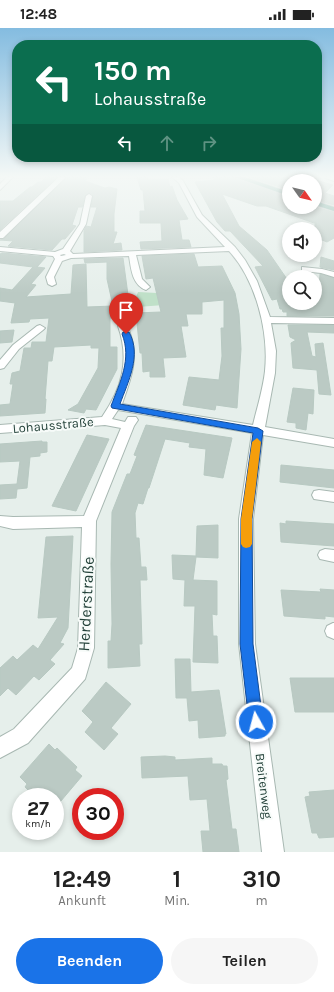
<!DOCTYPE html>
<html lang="de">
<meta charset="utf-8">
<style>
body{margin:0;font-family:Karla,sans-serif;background:#f6f6f6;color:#222;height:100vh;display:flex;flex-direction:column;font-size:15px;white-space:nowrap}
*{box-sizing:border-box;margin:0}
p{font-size:13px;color:#767676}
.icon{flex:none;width:22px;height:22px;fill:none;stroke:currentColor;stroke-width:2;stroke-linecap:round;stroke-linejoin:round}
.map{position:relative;height:824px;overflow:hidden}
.panel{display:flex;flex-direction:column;background:#fff;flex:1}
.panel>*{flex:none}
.guide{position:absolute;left:12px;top:12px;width:310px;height:122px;border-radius:16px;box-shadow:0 2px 6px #0003;background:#0b6e4f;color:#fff;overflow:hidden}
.needle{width:26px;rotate:124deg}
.buttons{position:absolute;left:282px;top:146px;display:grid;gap:8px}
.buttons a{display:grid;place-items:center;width:40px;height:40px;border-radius:50%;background:#fff;box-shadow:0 2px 6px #0003;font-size:20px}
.speed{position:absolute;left:12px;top:760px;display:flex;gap:8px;font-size:20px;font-weight:700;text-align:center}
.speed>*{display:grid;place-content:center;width:52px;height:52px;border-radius:50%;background:#fff;box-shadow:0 2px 6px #0003;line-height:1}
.speed small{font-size:10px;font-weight:400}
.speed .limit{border:6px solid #d22;background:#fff;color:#111}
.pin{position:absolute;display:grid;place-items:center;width:34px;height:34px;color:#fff;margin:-41px -17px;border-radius:50% 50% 50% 0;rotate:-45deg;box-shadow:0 0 4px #0007}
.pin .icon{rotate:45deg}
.me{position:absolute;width:44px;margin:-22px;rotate:353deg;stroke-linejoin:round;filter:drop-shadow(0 0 3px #0008)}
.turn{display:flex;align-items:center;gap:14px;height:84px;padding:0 16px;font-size:18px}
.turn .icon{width:52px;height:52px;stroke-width:2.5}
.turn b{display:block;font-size:28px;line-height:34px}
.lanes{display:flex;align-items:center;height:38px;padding:0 16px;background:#0003;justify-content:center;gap:20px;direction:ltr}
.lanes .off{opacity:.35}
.eta{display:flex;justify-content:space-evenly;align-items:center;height:68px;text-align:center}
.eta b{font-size:24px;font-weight:700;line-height:28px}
.primary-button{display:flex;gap:8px;margin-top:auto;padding:8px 16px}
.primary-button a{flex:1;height:46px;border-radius:24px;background:#1a73e8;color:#fff;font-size:16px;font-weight:700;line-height:46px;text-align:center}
.primary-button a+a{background:#f6f6f6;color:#222}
.status{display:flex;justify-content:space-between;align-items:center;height:28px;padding:0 20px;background:#fff;direction:ltr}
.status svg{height:11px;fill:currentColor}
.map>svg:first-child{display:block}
</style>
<div class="status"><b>12:48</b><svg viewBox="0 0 49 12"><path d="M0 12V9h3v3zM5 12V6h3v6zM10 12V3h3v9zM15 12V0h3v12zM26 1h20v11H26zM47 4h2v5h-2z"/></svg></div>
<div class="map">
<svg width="334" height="824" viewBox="0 0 334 824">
<rect width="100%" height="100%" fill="#e6efeb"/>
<path fill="#bfe0c8" d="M138 264 157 265 158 270 164 277 124 280 123 270 136 269Z"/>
<g fill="#bbcac4" stroke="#b8c9c2">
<path d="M46 149H57L0 202V173H13L30 159H32L38 154H41Z"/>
<path d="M67 149H88L85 153 105 160 109 159 117 161 114 186V204H117L113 216 121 215 122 222 84 224V203L86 198 91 199 97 179H91L93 167 90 165 85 168 82 179H78L72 197 76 198 65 211H62L52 222 8 218 13 213 0 212 4 211Z"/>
<path d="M137 149H147L148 152 168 151 170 159 172 158 177 172 188 191 179 192 182 212H189L191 219 141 221 140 214 162 213 161 195H140V183H145L143 162H141Z"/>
<path d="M212 149H234L289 169V179H315L334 184V210L327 214 315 209V196H317L266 178H257L222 166 239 198 267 222 289 254V275H293L295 277H313V275H318L320 246 334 250V288H287V284H283L282 281H280L277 271 272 272 255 239 263 238 230 203H225L217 194 195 154 216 152Z"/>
<path d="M249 149H289V162Z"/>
<path d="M315 152 333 157 325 165 334 168V177L315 172Z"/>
<path d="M2 225 46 229 37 239 45 240 31 256 36 257 26 269 71 266 73 237 86 236 87 279 113 278 107 251V234L85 235 84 231 123 230 131 289 110 290V319H117V341L96 382 86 381 84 385 68 382 78 376 98 340 99 320H91V317L54 319 52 333H48L45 371H46L45 385 0 388V377L10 376 13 356H10L12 345 20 343 24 320H31L32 314H46L49 290 30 291 29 294 11 295 15 275 0 273V260L12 262 33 239 0 235V226Z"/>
<path d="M194 226 198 239 222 238 235 265 239 286 241 321 237 380 216 377 215 382 183 377 189 349 219 352 222 328 221 300H224V272L202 274V286H186L188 298H181L186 329 163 330 165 349H150V343L143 344 142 325H140L136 285 161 284 153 250 146 251 142 228Z"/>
<path d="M321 229 334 233V242L320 239Z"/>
<path d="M288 297H334V305L307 304 312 328 316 329 315 316 323 315 331 367 319 366 317 342 293 340 291 315 296 312 290 309Z"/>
<path d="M14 302 12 314 0 315V303Z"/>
<path d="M293 360 314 362 313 386 308 385 306 402 296 400V395L287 394Z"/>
<path d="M146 397 232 410 223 450 204 447 206 421 189 419 190 415 165 411 149 460H148L143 476 138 475 135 485 136 510H139L141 539H146L147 552H140L142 616H139L140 638 108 640V613H111L112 596 111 536 112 484 127 446H130L137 428 134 427Z"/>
<path d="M87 407 109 411 76 483 52 478Z"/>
<path d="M42 413V414H47V424L40 425V428L30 429 27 460 17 461 16 470 0 471V457L17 456 20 433 0 434V416Z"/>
<path d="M281 437 334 442V460L280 454Z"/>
<path d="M286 493 334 496V518L281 514 280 495 286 496Z"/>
<path d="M218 497V530L196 529 193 552 217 553V587L212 586 213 608H217L218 635 193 634 195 578H184L185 552 173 551 172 527 196 528 197 498Z"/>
<path d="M73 508 68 600 60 615 64 616 50 632 55 636 39 652 34 648 16 667 8 660 0 668V640L13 628 17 632 33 617 38 621 58 589 38 590 46 509Z"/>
<path d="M320 561 334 562V589L325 588V591L284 588 281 562 321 564Z"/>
<path d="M175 631H190L191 664 219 662 226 706H225V708L199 710 198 692 189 693 187 670H176Z"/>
<path d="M290 650H334V684H295Z"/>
<path d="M106 654 131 676 111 700 118 706 104 722 85 704 93 694 82 683Z"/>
<path d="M49 716 55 722 57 720 77 739 75 742 82 748 55 780V769H35L25 759 27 756 20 749Z"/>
<path d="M165 728 175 729V732L212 730V736H222L223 738H227L228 751 226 752 232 801H236L239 824H203L201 803H210L207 771 190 772 188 748 142 750 141 729Z"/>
<path d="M334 762V809L319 810 317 805H312L305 769 310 768 309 764Z"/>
</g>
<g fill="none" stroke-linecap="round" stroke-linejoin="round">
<defs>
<g id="minor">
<path d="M7 149H13L0 162V156Z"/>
<path d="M59 149H66L3 210H0V204Z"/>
<path d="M172 149H179L183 153 202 187 235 219 245 232 257 253 270 289 334 290V296L271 295 276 323 275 345 265 399 334 411V419L263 407 253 491 255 616 284 824H262L239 616V491L252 405 118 382 112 391 125 394 128 389H136L138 392 134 398 96 493 94 620 85 651 28 715 0 730V709L14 701 72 640 78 620 82 499 13 501 0 498V488L13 489 84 488 121 400 105 397 0 405V397L102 389C122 360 130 332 118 298L123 295C128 296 128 300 130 305 139 330 131 351 122 376L253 397C257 380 263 361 265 343 269 304 256 252 229 223L136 227 142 251 150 259 146 262C132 257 131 240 129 228L71 230 62 233 54 249 56 256 52 258 48 256 46 249 55 231 53 228 0 223V219L55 224 63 221 80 196 86 168 89 166 92 168 86 196 70 223 73 226 225 219 197 189 179 155ZM64 226 66 227 61 228 60 227Z"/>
<path d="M325 149H334V153L326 150Z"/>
<path d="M302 239 322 241 334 244V249L321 245 302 243Z"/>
<path d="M40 297 45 300 43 302 19 321 4 340 0 341V332L13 317 37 298Z"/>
<path d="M319 462 334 464V474L314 471 312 467 314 463Z"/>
<path d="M325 521 334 522V534L320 531 318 527 320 523Z"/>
<path d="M333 595H334V611L327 608 325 603 327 598Z"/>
</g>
<g id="major">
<path d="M235 149H244L289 164V168Z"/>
<path d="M315 173 334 179V183L315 177Z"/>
</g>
</defs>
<use href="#minor" stroke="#a8b8b2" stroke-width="2"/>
<use href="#major" stroke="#c2cac8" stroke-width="2"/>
<use href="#minor" fill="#fff" fill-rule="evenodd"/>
<use href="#major" fill="#6aa596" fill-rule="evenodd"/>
</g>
<linearGradient id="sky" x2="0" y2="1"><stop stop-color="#84bce0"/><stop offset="0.56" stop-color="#f4f8f6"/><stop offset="1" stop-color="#f4f8f6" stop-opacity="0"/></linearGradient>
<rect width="334" height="265" fill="url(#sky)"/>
<path fill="#1a73e8" stroke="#114b97" d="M123 304H129C142 327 128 354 120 376L258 400 263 403 252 491 253 616 263 694 261 699 256 701 251 699 249 694 240 616 241 491 253 405 112 380 111 378C120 354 132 331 122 306Z"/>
<path fill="#f59e0b" d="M257 410 261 414 252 491V516L250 519 246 520 243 519 241 516V491L252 414Z"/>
<g text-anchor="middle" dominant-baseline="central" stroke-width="4" stroke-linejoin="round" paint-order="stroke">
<g font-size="13" fill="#24423a" stroke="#f7fbf9">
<text transform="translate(53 397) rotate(-5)">Lohausstraße</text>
<text transform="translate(264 758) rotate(83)">Breitenweg</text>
</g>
<g font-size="16" fill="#24423a" stroke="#f7fbf9">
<text transform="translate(86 576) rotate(-87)">Herderstraße</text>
</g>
</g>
</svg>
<div class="buttons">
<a><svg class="needle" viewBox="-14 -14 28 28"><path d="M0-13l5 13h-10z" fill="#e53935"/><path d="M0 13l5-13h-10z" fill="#767676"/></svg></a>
<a><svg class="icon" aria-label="sound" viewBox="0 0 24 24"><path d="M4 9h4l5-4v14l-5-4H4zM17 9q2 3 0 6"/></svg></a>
<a><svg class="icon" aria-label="search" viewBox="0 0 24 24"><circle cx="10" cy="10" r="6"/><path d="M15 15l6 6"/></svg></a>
</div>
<div class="speed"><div>27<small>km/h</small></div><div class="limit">30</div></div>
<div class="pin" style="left:126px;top:306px;background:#d93025"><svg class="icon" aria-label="arrive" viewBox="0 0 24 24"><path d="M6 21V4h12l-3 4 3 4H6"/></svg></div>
<svg class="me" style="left:256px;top:694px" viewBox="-20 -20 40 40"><circle r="17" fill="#1a73e8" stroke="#fff" stroke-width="3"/><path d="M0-11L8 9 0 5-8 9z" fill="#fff"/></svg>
<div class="guide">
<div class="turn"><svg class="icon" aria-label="left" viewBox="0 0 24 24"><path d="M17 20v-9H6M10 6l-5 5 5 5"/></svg><div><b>150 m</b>Lohausstraße</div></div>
<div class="lanes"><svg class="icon" aria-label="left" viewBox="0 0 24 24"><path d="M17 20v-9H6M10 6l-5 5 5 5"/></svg><svg class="icon off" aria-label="ahead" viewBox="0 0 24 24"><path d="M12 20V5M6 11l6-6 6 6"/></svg><svg class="icon off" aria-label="right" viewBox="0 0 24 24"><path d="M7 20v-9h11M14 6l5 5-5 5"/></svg></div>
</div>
</div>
<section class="panel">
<div class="eta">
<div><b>12:49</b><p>Ankunft</p></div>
<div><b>1</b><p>Min.</p></div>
<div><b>310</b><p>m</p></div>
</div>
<div class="primary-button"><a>Beenden</a><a>Teilen</a></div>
</section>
